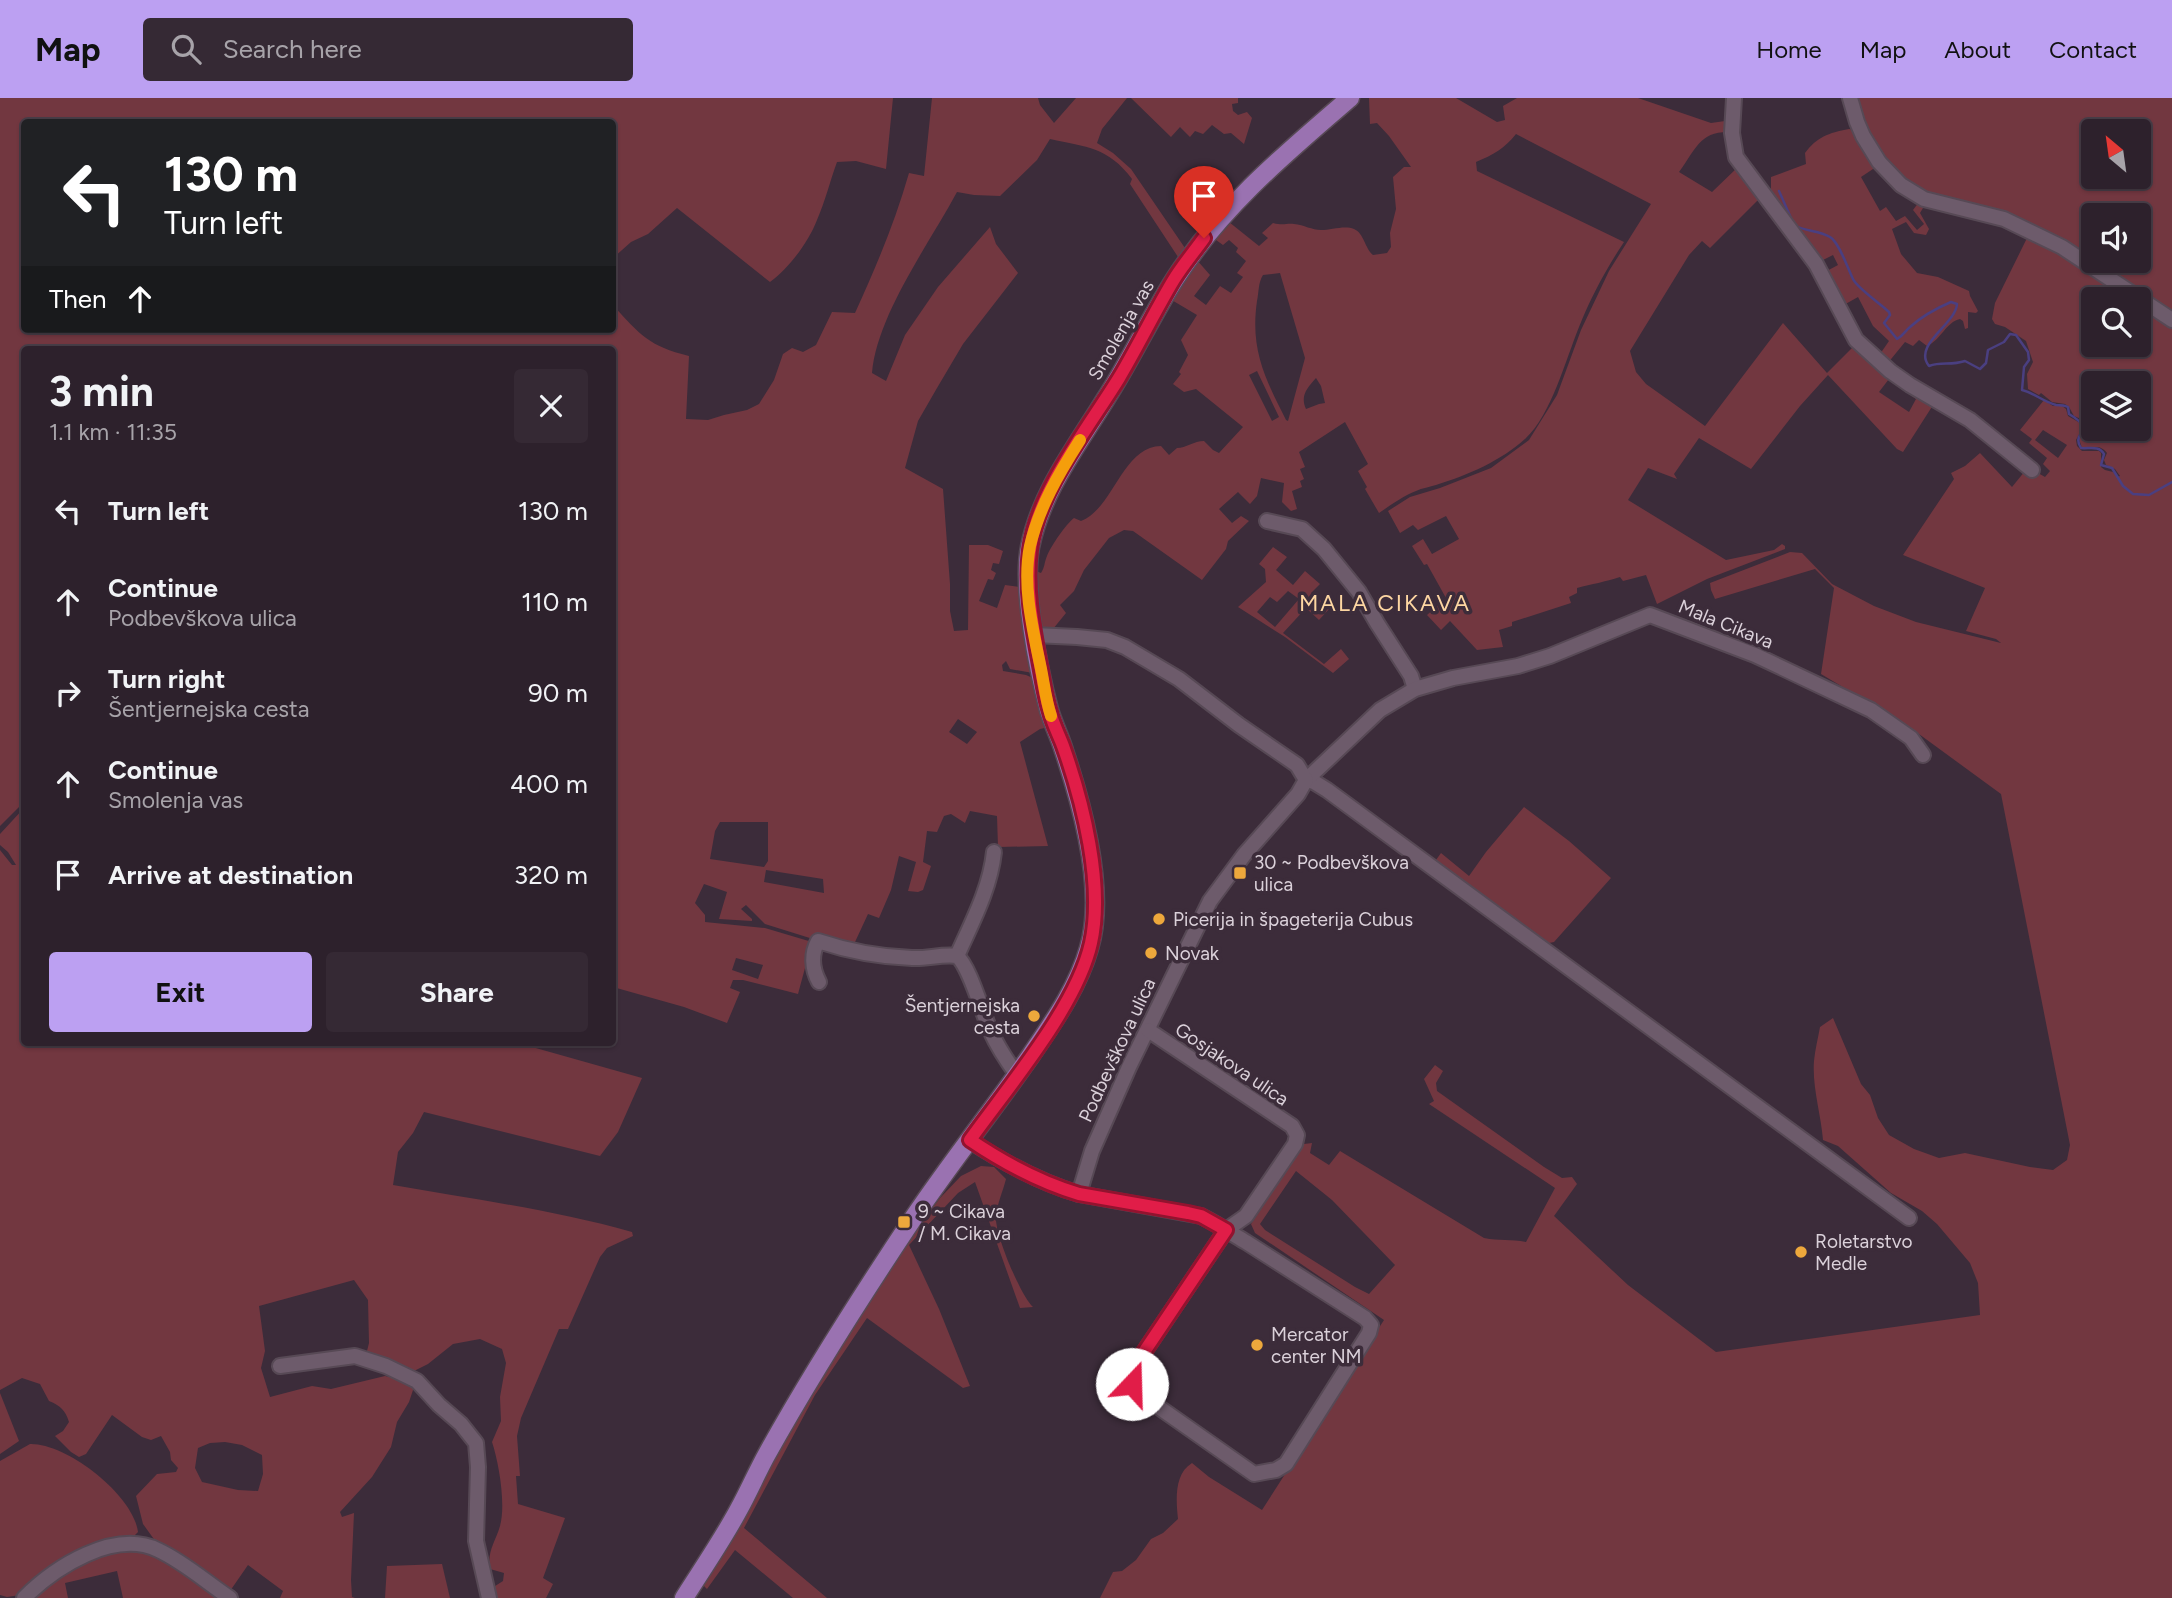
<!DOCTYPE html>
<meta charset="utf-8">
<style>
body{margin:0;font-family:Figtree,sans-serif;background:#352934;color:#f1f3f6;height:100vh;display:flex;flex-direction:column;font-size:26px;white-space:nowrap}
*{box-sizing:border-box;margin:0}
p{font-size:23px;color:#a7a3a9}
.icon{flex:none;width:38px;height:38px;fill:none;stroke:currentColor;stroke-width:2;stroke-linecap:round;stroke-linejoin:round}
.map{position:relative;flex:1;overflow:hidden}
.sheet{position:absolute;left:21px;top:248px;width:595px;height:700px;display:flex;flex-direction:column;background:#2d212c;border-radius:7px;box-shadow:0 2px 5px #0004,0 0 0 2px #483e48}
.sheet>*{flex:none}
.top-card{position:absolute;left:21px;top:21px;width:595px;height:214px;border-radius:7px;box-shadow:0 2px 5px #0004,0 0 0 2px #483e48;background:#202124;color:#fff;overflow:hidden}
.needle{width:46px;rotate:331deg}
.buttons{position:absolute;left:2081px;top:21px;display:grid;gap:14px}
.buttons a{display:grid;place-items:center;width:70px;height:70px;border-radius:7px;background:#2d212c;box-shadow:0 2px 5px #0004,0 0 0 2px #483e48;font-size:35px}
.pin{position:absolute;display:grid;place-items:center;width:60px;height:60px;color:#fff;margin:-72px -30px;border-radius:50% 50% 50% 0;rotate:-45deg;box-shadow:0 0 7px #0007}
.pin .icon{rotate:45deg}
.me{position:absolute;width:77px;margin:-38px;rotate:21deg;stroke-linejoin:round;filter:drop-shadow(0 0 5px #0008)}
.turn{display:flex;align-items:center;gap:24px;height:147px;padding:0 28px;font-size:32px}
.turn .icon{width:91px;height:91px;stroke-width:2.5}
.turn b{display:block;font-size:49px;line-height:60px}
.then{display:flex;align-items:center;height:66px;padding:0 28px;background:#0003;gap:14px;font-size:26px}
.round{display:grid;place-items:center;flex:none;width:74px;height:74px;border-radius:7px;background:#352934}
.head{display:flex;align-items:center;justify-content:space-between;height:119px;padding:0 28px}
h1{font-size:42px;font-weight:700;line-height:52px}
.primary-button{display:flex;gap:14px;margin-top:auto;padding:14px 28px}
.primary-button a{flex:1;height:80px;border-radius:7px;background:#bca0f2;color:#111;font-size:28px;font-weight:700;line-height:80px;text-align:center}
.primary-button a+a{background:#352934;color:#f1f3f6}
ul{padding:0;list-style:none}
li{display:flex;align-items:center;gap:21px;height:91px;padding:0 28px}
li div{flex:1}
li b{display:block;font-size:26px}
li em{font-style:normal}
header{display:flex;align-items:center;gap:42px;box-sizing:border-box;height:98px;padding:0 35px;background:#bca0f2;color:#111}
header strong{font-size:33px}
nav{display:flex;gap:38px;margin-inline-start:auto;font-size:24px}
.search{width:490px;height:63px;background:#352934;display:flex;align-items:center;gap:18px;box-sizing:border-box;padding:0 24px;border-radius:7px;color:#a7a3a9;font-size:26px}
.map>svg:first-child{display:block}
</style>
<header>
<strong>Map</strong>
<div class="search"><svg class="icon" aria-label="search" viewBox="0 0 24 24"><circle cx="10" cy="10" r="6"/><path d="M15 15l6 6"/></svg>Search here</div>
<nav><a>Home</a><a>Map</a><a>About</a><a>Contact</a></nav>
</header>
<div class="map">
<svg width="2172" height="1500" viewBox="0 0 2172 1500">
<rect width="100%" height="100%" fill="#3c2c3a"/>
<g fill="#723740" fill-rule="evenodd">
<path d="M0 0H893L886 71 856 63 837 64C830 83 825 104 817 122 808 145 789 170 770 184L677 110 648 136 631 144 613 160 612 24H24V231H612L613 207C640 237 649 248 689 258L686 321 708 322 724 317 747 312 759 306 774 282 783 256 792 250 803 254 816 247 832 214 855 215C876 169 895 124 909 75L924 78 932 0H1038L1040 7 1054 25 1076 0H1127L1102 31 1097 45 1113 55 1131 71 1187 153 1180 162 1130 86 1132 81C1108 49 1087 49 1050 41L1037 62 1000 98 974 97 957 94C929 146 877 217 872 275L886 283 905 237 938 189 990 129 996 146 1018 175 963 246 937 290 918 323 905 370 943 391 950 486V513L954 533 968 532 969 447H988L1003 453 999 466 993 465 991 472 996 475 993 482 988 481 979 503 997 510 1005 487 1019 489 1033 575 1010 571 1006 563 1002 567 1003 573 1026 577 1035 581 1049 629 1040 631 1020 644 1048 748 998 749 997 718 970 713 965 725 951 716 944 718 937 734 927 733 923 764 931 768 923 792 918 794 908 793 916 764 899 758 891 792 879 820 868 816 855 844 876 854 813 841 765 826 746 807 741 811 752 821V823L719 821 727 794 704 786 695 805 705 817V824L765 830 812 844 798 896 743 882H733L730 890 740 894 727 925 684 909 613 889 612 252H24V704L0 728ZM958 621 977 634 967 646 949 634ZM720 724H768V763L764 769 710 761 715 733ZM766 772 823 781 824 795 764 784ZM736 860 763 867 758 881 732 872Z"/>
<path d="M1131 0H1238V5L1232 6 1233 13 1238 17 1247 14 1252 20 1244 46 1231 35 1224 36 1212 27 1203 36 1195 33 1190 39 1180 29 1171 39Z"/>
<path d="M1369 0H1456L1497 24 1505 22 1503 8 1517 0H1638L1711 25 1725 23 1730 26V34C1700 33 1696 51 1679 74L1712 94 1738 69 1758 94V102L1710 150 1702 143 1689 157 1630 253 1636 274 1646 286 1705 328 1783 225 1827 275 1856 246 1935 304 1903 354 1897 351 1828 277 1800 308 1751 371 1699 340 1674 376 1677 381 1648 370 1628 402 1726 462 1774 452 1782 446 1785 448V451L1707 481 1657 506 1646 477 1623 483 1620 479C1605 484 1592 486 1577 490V495L1569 499 1571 505 1512 524V528L1499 532 1503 549 1477 552 1450 523 1441 532 1427 517 1446 500 1427 466 1424 467 1412 448 1423 441 1432 456 1459 441 1446 418 1418 432 1413 427 1400 435 1388 413 1410 399 1440 390 1491 370 1529 342 1557 297 1581 232 1609 173 1651 106 1516 36C1505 50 1493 57 1476 64L1477 73 1624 144C1606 171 1591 199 1579 229 1566 261 1551 317 1526 340 1501 363 1468 377 1436 387 1430 389 1422 390 1416 393 1403 398 1391 407 1379 415L1365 391 1367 389 1358 373 1368 366 1345 324 1299 354 1305 369 1300 371 1304 381 1300 383 1302 389 1292 393 1297 411 1291 413 1282 404 1284 385 1261 380 1257 398 1250 406 1238 394 1219 411 1232 425 1241 418 1249 423 1228 443 1226 451 1202 482 1133 433 1124 432 1109 440 1084 472 1074 493 1060 507 1066 515 1053 531 1046 532 1040 526 1033 472 1041 475C1045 469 1044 465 1047 458 1051 448 1066 426 1074 420L1081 423C1114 410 1122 349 1161 348L1169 357 1177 350C1186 350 1194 343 1204 343L1213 352 1219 355 1243 329 1196 291 1184 294 1173 286 1181 276 1179 274 1188 257 1181 242 1197 217 1170 201 1196 161 1210 177 1194 198 1206 207 1220 188 1231 195 1243 179 1237 175 1246 163 1236 154 1238 150 1229 142 1223 147 1216 142 1217 135 1229 124 1259 148 1268 140 1262 135 1273 125C1284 128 1286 125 1294 126 1304 127 1312 132 1321 132 1331 132 1345 127 1354 131 1364 135 1365 151 1373 157L1387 155 1391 149 1390 135 1396 111 1393 79 1404 69H1411L1389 38 1377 25 1370 26ZM1280 175 1305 260 1288 323 1286 322C1265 280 1250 252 1257 203 1259 194 1258 185 1263 177ZM1257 273 1279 319 1272 323 1249 277ZM1316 280 1321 288 1325 305 1319 306 1306 311C1300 298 1307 290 1316 280ZM1889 281 1916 301 1909 314 1879 294Z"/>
<path d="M1854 0H2172V216L2087 159 1927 96C1882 71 1872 47 1854 0ZM2093 33H2138V79H2093ZM2093 117H2138V163H2093Z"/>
<path d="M1849 31 1854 32 1876 69 1861 79 1880 113 1886 109 1896 123 1905 118 1917 132 1924 126 1913 112 1919 104 1926 105 1920 115 1929 131 1926 137 1914 135 1906 124 1892 131 1901 156 1917 175 1938 179 1969 193 1970 198 1978 213 1976 215 1968 214V230L1965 231 1963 223 1960 221C1946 224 1941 242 1927 248L1919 242 1913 248 1905 244 1887 266 1878 259 1889 243 1873 228 1858 199 1842 208 1825 174 1838 167 1833 157 1819 164 1771 100V79L1806 66 1805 55C1817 39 1828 35 1849 31Z"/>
<path d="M2028 138 2066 156 2130 201H2093V247H2138L2139 207 2172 227V1500H1100L1113 1474 1122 1473 1136 1462 1151 1441 1163 1435 1178 1421C1176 1402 1174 1376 1192 1365L1209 1379 1262 1412 1384 1222 1255 1135 1251 1126 1304 1046 1312 1045 1310 1055 1329 1067 1340 1053 1484 1140C1499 1143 1511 1141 1526 1144L1555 1090 1429 1006 1434 1003 1424 981 1435 967 1443 973 1436 985 1437 993 1544 1069 1562 1080 1572 1079 1577 1086 1554 1118 1628 1187 1716 1254 1980 1217 1978 1185 1970 1165 1937 1126 1922 1113 1891 1095 1838 1048 1823 1042C1821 1016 1812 989 1814 963 1815 952 1818 940 1820 929L1833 920 1861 986 1870 997 1878 1020 1889 1037 1914 1051 1939 1060 1965 1055 2030 1069 2053 1072 2067 1062 2070 1047 2001 696 1908 628 1821 576 1834 490 1815 471 1715 501 1711 492 1710 485 1790 454 1802 455 1832 486 1874 508 1916 524 2001 545 1996 541 1966 533 1985 490 1903 457 1954 381 1951 375 1965 368 1980 355 2012 389 2025 373 2035 379 2038 375 2045 379 2050 373 2043 366 2047 360 2029 345 2032 341 2020 332 2044 302 2053 308 2061 307 2066 311 2068 318 2080 325 2082 331 2076 342 2077 348 2082 353H2099L2101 355V369L2105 372 2113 374 2117 379 2120 378 2115 371 2106 367 2104 362 2107 355C2099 345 2092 351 2082 350L2079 341 2086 332 2081 321 2074 318 2069 309 2065 306 2052 304 2041 295 2039 297 2028 291 2027 276 2033 264 2026 243 2005 229 1995 226 1992 221 1995 205ZM2093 285H2138V331H2093ZM2043 332 2067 347 2058 360 2035 342ZM1296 1073 1332 1102 1395 1167 1369 1196 1355 1189 1265 1132 1260 1126Z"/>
<path d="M1273 449 1287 459 1276 472 1293 487 1305 473 1320 486 1311 495 1330 510 1319 522 1306 510 1283 535 1324 566 1341 551 1349 561 1333 575 1285 539 1238 509 1266 484 1265 471 1259 466ZM1288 493 1299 501 1275 529 1257 514 1270 499 1277 504Z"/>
<path d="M1524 709 1569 743 1611 780 1554 844 1549 845 1436 762 1441 755 1469 778 1486 754Z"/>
<path d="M24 710V945H518L642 980 618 1034 600 1058 424 1014 413 1035 398 1054 393 1087C473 1101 554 1112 632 1134L633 1138 607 1150 600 1159 568 1231H559L521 1320 517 1338 520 1378H516L518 1406 565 1420 543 1480 553 1486 546 1500H493L492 1490 503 1483 504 1475 490 1471C487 1453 495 1445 500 1428 506 1407 499 1365 492 1344L501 1323 500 1299 506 1265 502 1251 480 1241 453 1246 428 1266 412 1274 366 1257 369 1245 368 1202 354 1182 259 1208 265 1253 261 1270 270 1299 312 1288 331 1291 385 1278 406 1283 414 1289 409 1304 397 1324 391 1349 372 1379 340 1414 342 1419 354 1415 351 1482 352 1499 355 1500H280L283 1493 248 1467 230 1493 156 1444 143 1426 136 1398 157 1376 176 1374 178 1370 171 1362 170 1354 161 1338 151 1342 142 1339 112 1317 86 1356 79 1359 71 1354 55 1338 63 1333 69 1324C65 1312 61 1308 49 1303L40 1286 22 1280 0 1292V752L12 767H16L8 754 0 747V736ZM225 1344 242 1347 262 1357 263 1376 258 1393 238 1392 202 1384 195 1370 198 1350 210 1345Z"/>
<path d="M981 1068 994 1069 1006 1081C1003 1093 997 1106 996 1118 994 1134 1021 1199 1033 1209L1020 1210 975 1084 958 1095 909 1147 939 1211 970 1288 963 1290 867 1220 815 1297 744 1430 827 1500H793L735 1452 707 1491 701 1485 799 1310 910 1140 940 1100 961 1078Z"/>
<path d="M0 1295 19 1343 0 1356Z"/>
<path d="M30 1346C67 1345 133 1397 138 1434L132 1440 20 1497 7 1499 0 1497V1363Z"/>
<path d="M119 1452 153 1455 223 1500H123L117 1473 65 1485 68 1500H31L77 1465Z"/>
<path d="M442 1466 450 1500H385L387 1468Z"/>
</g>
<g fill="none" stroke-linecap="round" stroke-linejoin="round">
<path stroke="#4a3f81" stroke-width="2.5" d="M1779 93 1794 127C1806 134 1818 132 1830 139 1839 144 1848 171 1853 181 1857 190 1881 206 1889 214L1890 217 1884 225 1897 241C1903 238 1905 233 1910 229 1921 219 1937 210 1951 204L1957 206C1956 226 1912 247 1929 268 1942 263 1950 268 1965 263L1980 271 1986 265 1988 252 2004 244 2010 236 2016 237 2028 254 2029 262 2024 269 2022 292C2034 295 2044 304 2056 307 2060 307 2064 307 2068 309L2069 316C2098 333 2070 334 2081 350 2089 351 2099 347 2104 356L2101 367 2112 370 2123 388 2133 396 2149 397 2172 384"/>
<defs>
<g id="minor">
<path d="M1734 0 1732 35 1736 59 1816 166 1856 242 1890 273 1910 287 1970 322 2032 372"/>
<path d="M1850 0 1857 24 1863 38 1879 64 1901 87 1924 101 2004 121 2062 149 2172 222"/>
<path d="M1267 423 1302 431 1324 451 1359 494 1377 525 1411 578 1415 591"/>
<path d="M1306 682 1314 684 1327 692 1909 1120"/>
<path d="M1306 682 1380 612 1415 591 1453 580 1518 568 1550 558 1650 517 1755 557 1871 612 1911 640 1923 657"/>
<path d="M957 858C972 824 990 791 994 754"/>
<path d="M819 884C812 871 811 856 818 843 848 853 880 859 912 860 927 861 941 856 957 858 970 869 982 915 991 934 998 950 1007 963 1017 977"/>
<path d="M969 1042C1004 1065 1039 1084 1079 1096L1092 1053 1129 969 1210 803 1244 757 1298 696 1306 682 1297 667 1239 627 1179 581 1125 549 1107 542 1077 539 1034 537"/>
<path d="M1079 1096 1201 1118C1217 1126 1231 1135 1246 1144L1365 1220 1371 1227 1369 1235 1286 1366 1276 1372 1254 1376 1140 1296C1130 1285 1130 1280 1136 1266L1226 1132 1246 1118 1295 1046 1297 1037 1292 1028 1148 932"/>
<path d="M280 1268 355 1258 386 1268 417 1283 439 1307 461 1326 476 1345 478 1369 476 1443 489 1500"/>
<path d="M24 1500C55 1469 114 1431 158 1452 184 1464 206 1484 230 1500"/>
</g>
<path id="major" d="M684 1500C703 1470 723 1441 739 1411 749 1393 757 1374 767 1356 812 1275 862 1197 914 1119 951 1064 993 1012 1031 957 1054 923 1078 889 1089 850 1106 794 1082 707 1064 653 1060 639 1053 626 1049 612 1038 570 1022 491 1030 449 1041 394 1077 348 1105 302 1130 263 1150 220 1175 181 1221 109 1286 55 1350 0"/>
</defs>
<use href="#minor" stroke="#574955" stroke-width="18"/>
<use href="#major" stroke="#574955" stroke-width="21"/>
<use href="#minor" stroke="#6d5b6b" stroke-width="14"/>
<use href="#major" stroke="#9a72b1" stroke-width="18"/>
</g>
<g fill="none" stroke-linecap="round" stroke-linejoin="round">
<defs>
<path id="route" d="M1132 1286 1131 1278 1136 1266 1226 1132 1201 1118 1188 1115 1079 1096C1039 1084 1004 1065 970 1042 1008 989 1077 908 1091 845 1104 787 1083 704 1063 648 1059 637 1053 626 1050 614 1045 599 1043 583 1040 567 1033 530 1025 491 1030 452 1037 394 1089 329 1119 280 1138 248 1154 215 1173 183 1182 168 1194 154 1204 140"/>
</defs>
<use href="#route" stroke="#92132f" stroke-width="18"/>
<use href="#route" stroke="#e11d48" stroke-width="12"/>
<path stroke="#f59e0b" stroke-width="12" d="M1051 618C1046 603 1044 586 1041 571 1033 532 1022 488 1030 448 1039 409 1059 375 1080 342"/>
</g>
<g fill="#eda83c" stroke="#3c2c3a" stroke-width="2.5">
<rect x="1233" y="768" width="14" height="14" rx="3.5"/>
<circle cx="1159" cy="821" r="7"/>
<circle cx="1151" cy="855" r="7"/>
<circle cx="1034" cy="918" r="7"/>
<rect x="897" y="1117" width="14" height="14" rx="3.5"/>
<circle cx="1801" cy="1154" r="7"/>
<circle cx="1257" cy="1247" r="7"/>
</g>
<g text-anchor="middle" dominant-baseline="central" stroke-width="7" stroke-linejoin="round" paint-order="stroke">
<g font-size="19" fill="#dbd1da" stroke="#3c2c3a">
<text transform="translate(1121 232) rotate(-60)">Smolenja vas</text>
<text transform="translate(1726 526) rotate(22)">Mala Cikava</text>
<text transform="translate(1117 952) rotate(-65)">Podbevškova ulica</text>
<text transform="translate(1232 966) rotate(34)">Gosjakova ulica</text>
</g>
<g font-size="19" fill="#dbd1da" stroke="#3c2c3a" text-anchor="start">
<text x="1254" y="764">30 ~ Podbevškova<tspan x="1254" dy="22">ulica</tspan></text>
<text x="1173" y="821">Picerija in špageterija Cubus</text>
<text x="1165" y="855">Novak</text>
<text x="1020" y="907" text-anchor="end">Šentjernejska<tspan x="1020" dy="22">cesta</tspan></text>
<text x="918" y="1113">9 ~ Cikava<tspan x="918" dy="22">/ M. Cikava</tspan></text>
<text x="1815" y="1143">Roletarstvo<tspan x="1815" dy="22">Medle</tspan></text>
<text x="1271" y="1236">Mercator<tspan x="1271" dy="22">center NM</tspan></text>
</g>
<g font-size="23" letter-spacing="2" fill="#fdd6a2" stroke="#3c2c3a">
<text x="1385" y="505">MALA CIKAVA</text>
</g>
</g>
</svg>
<div class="buttons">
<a><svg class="needle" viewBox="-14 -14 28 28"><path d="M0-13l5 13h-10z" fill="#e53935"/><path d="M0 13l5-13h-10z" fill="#a7a3a9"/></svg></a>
<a><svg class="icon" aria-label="sound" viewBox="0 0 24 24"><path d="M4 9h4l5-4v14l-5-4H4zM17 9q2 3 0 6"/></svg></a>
<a><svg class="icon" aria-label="search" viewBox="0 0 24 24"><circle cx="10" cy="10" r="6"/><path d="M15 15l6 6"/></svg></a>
<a><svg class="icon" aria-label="layers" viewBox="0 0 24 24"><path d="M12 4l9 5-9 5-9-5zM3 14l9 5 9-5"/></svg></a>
</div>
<div class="pin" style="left:1204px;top:140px;background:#d93025"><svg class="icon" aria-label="arrive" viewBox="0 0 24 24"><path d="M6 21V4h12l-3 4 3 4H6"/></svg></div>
<svg class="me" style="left:1132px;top:1286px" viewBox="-20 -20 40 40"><circle r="19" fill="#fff"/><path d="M0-13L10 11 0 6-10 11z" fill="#e11d48"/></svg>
<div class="top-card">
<div class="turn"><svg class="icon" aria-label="left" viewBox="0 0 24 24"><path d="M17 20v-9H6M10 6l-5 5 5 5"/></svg><div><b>130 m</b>Turn left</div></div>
<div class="then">Then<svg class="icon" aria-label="ahead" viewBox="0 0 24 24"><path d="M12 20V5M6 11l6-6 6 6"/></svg></div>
</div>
<section class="sheet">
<div class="head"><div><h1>3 min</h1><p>1.1 km · 11:35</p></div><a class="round"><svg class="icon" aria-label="close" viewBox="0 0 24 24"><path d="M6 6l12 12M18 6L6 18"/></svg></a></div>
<ul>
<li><svg class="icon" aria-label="left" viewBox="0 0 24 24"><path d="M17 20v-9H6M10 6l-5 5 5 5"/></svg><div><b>Turn left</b></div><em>130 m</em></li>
<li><svg class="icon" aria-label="ahead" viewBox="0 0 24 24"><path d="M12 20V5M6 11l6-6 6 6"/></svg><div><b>Continue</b><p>Podbevškova ulica</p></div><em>110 m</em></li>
<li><svg class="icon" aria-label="right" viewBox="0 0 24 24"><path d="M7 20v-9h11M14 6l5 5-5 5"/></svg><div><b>Turn right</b><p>Šentjernejska cesta</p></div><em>90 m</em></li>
<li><svg class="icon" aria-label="ahead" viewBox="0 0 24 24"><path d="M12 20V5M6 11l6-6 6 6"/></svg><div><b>Continue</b><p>Smolenja vas</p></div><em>400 m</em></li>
<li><svg class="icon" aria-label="arrive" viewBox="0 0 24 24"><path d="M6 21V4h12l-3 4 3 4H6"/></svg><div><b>Arrive at destination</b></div><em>320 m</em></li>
</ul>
<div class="primary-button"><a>Exit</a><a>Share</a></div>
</section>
</div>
